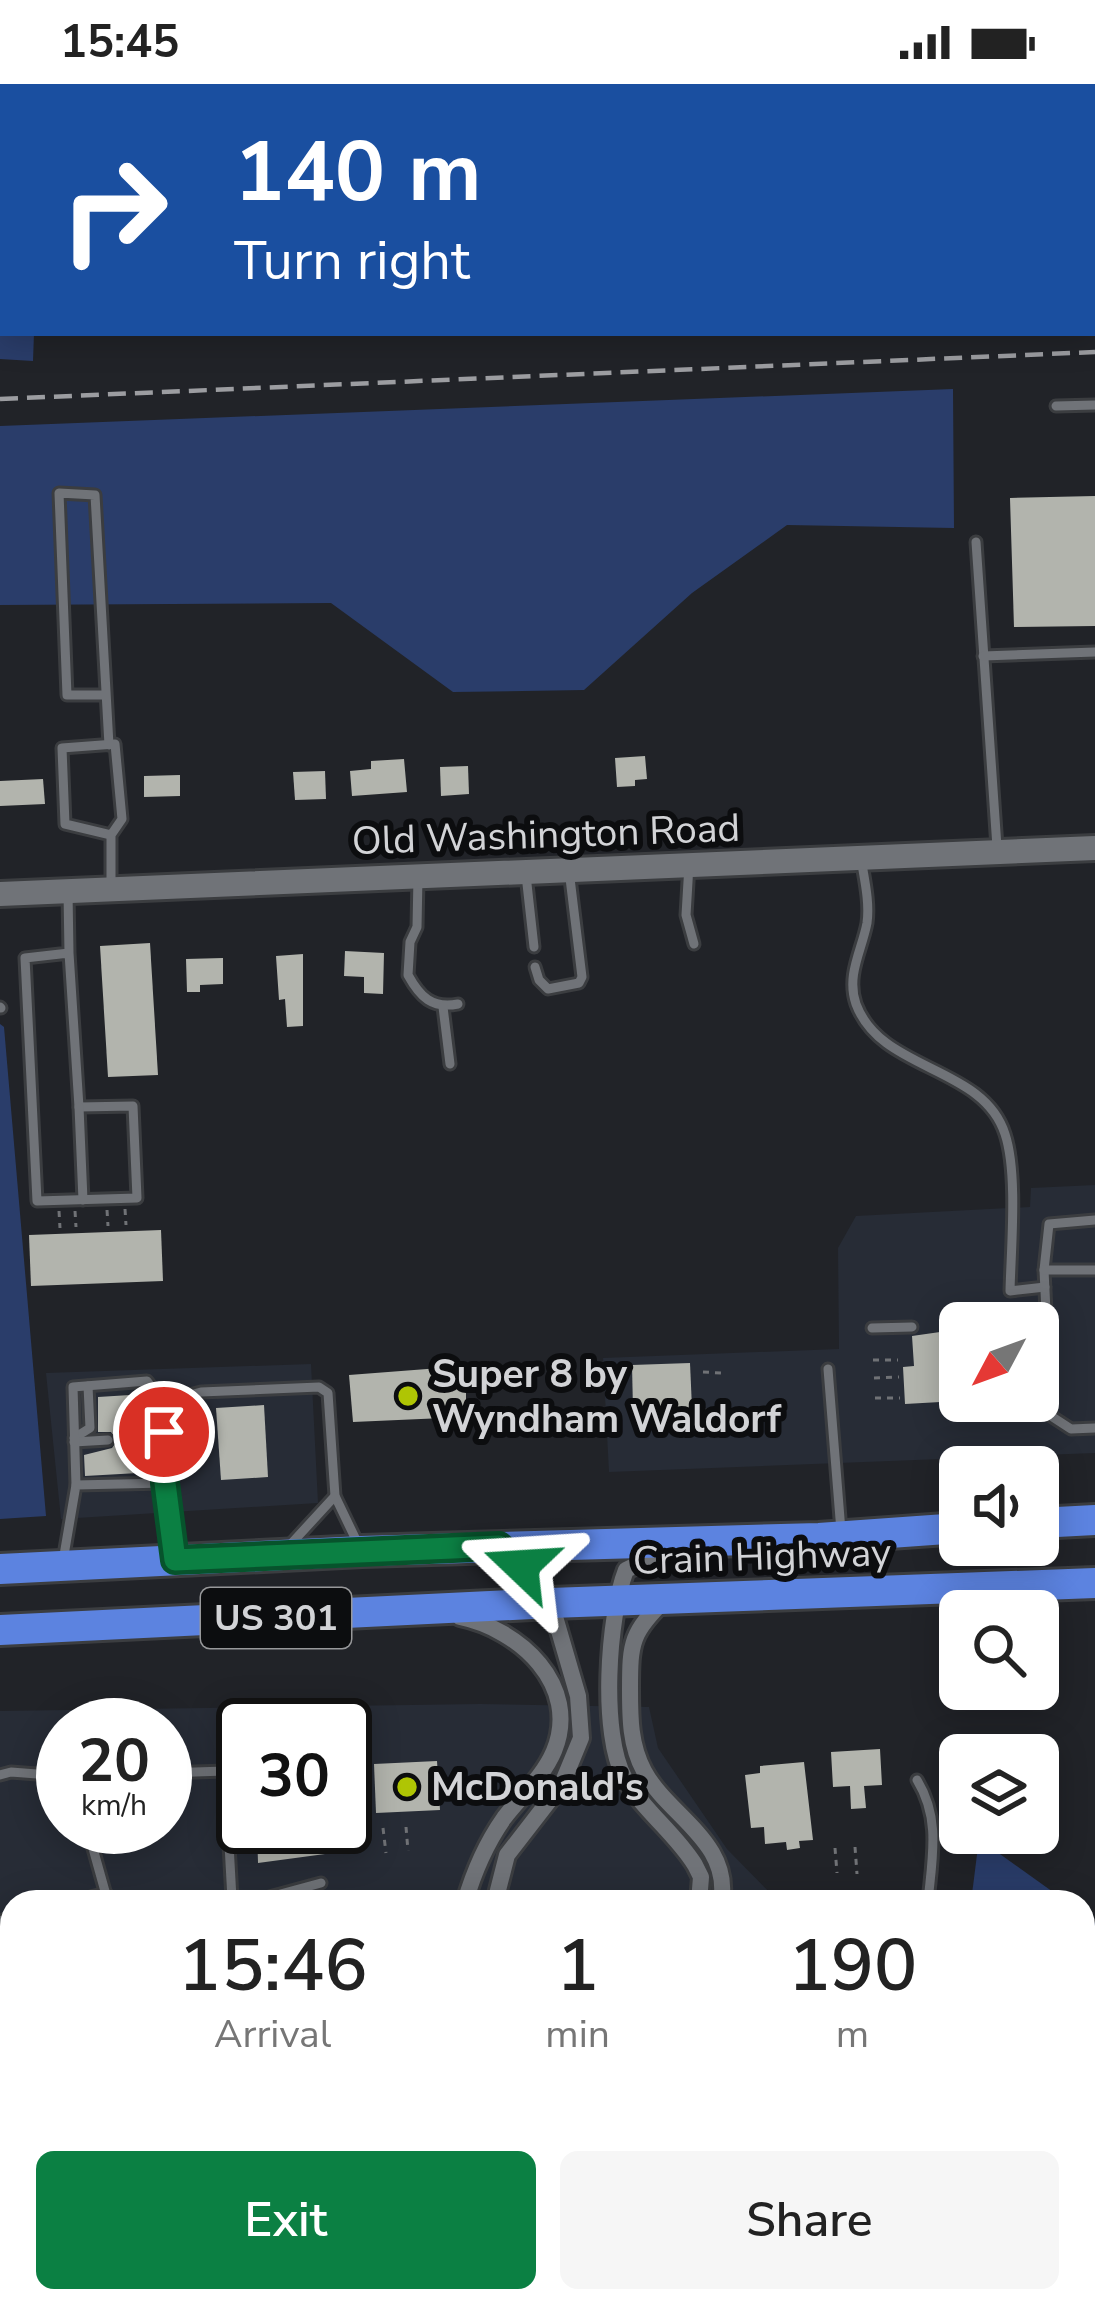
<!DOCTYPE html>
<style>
body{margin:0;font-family:"Nunito Sans",sans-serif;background:#f6f6f6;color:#222;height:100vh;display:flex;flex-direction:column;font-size:45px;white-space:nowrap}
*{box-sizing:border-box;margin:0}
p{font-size:39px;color:#767676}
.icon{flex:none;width:66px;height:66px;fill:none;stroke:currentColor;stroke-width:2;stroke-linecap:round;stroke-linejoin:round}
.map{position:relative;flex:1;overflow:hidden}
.side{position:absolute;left:0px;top:1806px;width:1095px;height:423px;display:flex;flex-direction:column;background:#fff;border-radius:36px 36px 0 0;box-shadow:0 6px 30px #0003}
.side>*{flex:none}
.hud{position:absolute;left:0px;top:0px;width:1095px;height:252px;box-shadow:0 6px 30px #0003;background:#1a4fa0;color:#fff;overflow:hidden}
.needle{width:78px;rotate:229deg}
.buttons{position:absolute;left:939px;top:1218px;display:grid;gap:24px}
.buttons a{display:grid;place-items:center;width:120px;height:120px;border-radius:18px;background:#fff;box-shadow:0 6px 30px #0003;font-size:60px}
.speed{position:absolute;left:36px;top:1614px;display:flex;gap:24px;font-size:60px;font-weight:700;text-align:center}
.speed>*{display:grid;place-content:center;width:156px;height:156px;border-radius:50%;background:#fff;box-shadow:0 6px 30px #0003;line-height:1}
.speed small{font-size:30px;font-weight:400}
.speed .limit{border:6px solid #111;border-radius:18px;background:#fff;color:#111}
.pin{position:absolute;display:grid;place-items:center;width:102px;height:102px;color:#fff;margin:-51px;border:6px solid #fff;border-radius:50%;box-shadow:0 3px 12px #0007}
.me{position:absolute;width:132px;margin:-66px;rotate:290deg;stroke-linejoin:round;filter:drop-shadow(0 0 9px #0008)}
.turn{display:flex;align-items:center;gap:42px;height:252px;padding:0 36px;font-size:54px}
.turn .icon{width:156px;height:156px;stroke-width:2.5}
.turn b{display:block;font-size:84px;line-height:102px}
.eta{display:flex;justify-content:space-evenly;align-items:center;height:204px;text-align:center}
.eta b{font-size:72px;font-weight:600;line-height:84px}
.button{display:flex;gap:24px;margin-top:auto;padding:24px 36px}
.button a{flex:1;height:138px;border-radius:18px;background:#0b8043;color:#fff;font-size:48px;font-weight:600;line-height:138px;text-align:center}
.button a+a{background:#f6f6f6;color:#222}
.status{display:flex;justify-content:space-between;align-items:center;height:84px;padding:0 60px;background:#fff;direction:ltr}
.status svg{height:33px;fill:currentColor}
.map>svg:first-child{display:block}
</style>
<div class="status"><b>15:45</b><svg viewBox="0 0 49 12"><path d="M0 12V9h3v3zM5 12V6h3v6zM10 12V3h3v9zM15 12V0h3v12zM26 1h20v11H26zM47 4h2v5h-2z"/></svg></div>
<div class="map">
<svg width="1095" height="2227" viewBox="0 0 1095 2227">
<rect width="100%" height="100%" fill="#212328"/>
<g fill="#272c36" fill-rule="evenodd">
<path d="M1095 1101V1369L609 1388 603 1274 839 1265 838 1164 856 1132 1030 1123 1031 1104ZM960 1239H1038V1317H960Z"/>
<path d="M311 1280 318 1419 61 1435 46 1289Z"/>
<path d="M480 1620 649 1623 658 1664 727 1765 779 1818H12V2217H1083V2165L1095 2187V2227H0V1627ZM63 1641H165V1743H63ZM243 1641H345V1743H243Z"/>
</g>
<g fill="#2a3d6a">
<path d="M0 0H37L3 3V249H34L33 277 0 275Z"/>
<path d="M953 305 954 444 787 441 692 509 584 606 453 608 331 519 0 521V342Z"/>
<path d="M0 940 4 943 46 1432 0 1435Z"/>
<path d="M979 1755 1067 1818H971Z"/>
<path d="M1083 1830 1095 1839V2187L1083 2165Z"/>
</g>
<g fill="#b2b4ad">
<path d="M1095 412V542L1014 543 1010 414Z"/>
<path d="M645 672 647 695 635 696V702L617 703 615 674Z"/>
<path d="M404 675 407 708 352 712 350 687 371 685V677Z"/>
<path d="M468 682 469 710 441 712 440 683Z"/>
<path d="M325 687 326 715 295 716 293 688Z"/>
<path d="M180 691V712L144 713V692Z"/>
<path d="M43 695 45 720 0 722V697Z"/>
<path d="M150 859 158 991 108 993 100 862Z"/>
<path d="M345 867 384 869 383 910 364 909V893L344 892Z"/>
<path d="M303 870V942L287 943 285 915 279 916 276 872Z"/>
<path d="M223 874V900L200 901V908H187L186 875Z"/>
<path d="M161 1146 163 1197 31 1202 29 1151Z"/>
<path d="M954 1246 958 1317 905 1320 903 1283 914 1282 912 1252Z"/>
<path d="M690 1279 692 1324 633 1326 632 1281Z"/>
<path d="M466 1282V1333L353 1338 349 1291Z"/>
<path d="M146 1310 150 1315 151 1345 125 1347 120 1357 128 1364 151 1363 155 1367 156 1388 85 1392 84 1371 112 1364 117 1357 111 1348H98V1313Z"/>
<path d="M264 1321 268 1393 221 1396 216 1324Z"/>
<path d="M880 1665 882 1701 864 1702 866 1724 851 1725 850 1702 833 1703 831 1668Z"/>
<path d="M437 1677 440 1726 376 1729 374 1680Z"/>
<path d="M804 1678 813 1756 799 1757 800 1764 787 1766 786 1758 765 1760 764 1743 751 1744 745 1691 760 1689V1682Z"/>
<path d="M257 1743H324L325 1770 258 1779Z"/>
</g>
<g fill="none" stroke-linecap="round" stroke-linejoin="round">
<defs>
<g id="lane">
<path d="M574 0V3"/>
<path d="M614 0 615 3"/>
<path d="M657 0V3"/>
<path d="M707 0V3"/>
<path d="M756 0V3"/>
<path d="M804 0V3"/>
<path d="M858 0V3"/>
<path d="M894 0V3"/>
<path d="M63 3 64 0"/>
<path d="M1056 322 1095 321"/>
<path d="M976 458 997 763"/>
<path d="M983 572 1095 568"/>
<path d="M104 611H67L59 409 95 411 109 661"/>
<path d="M111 751 65 740 62 664 115 660 122 735 111 751V800"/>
<path d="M861 774C864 794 870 818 867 839 862 866 846 891 856 920 881 988 983 981 1005 1050 1018 1089 1011 1164 1010 1207L1045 1203"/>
<path d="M689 781 686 831 694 860"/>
<path d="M526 791 534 863"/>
<path d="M418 793 417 843 410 858 408 891C420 913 432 925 458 920"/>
<path d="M68 808 69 869 25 874 37 1117 137 1114 133 1022 79 1023 69 869"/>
<path d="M535 883 539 896 548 905 579 899 582 893 569 786"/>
<path d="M0 923 1 924"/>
<path d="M443 923 450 980"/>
<path d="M79 1023 83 1116"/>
<path d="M1095 1136 1049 1140 1044 1186 1051 1332 1071 1345 1095 1344"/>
<path d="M1044 1186H1095"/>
<path d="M872 1244 912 1243"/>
<path d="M828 1285 841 1447"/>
<path d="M74 1354 90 1344 88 1302"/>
<path d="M129 1355 165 1353"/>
<path d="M74 1358 108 1356"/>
<path d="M165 1399 163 1318 201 1308 319 1303 328 1309 335 1412 359 1462"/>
<path d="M76 1401 73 1303 147 1297 163 1318"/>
<path d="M290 1461 335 1412"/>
<path d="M63 1477 76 1401 165 1399 175 1473"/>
<path d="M165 1689 225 1687 232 1815 224 1818"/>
<path d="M0 1691 11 1688 63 1692"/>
<path d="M917 1696C941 1735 932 1774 928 1818"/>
<path d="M87 1743 108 1818"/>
<path d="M232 1815H262L321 1799"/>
<path d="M72 1818 106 1809"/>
<path d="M0 1837 12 1834"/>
<path d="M0 1890 12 1887"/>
<path d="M363 2227 365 2217"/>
</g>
<g id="street">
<path d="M946 3 947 0"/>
<path d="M665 1467 626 1486C608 1532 600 1651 625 1695 644 1727 676 1750 695 1781L701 1793 699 1818"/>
<path d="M666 1515C631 1548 630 1559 630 1605 630 1634 630 1661 644 1687 668 1732 732 1758 721 1818"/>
<path d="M460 1533C519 1545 581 1601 554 1667 543 1693 521 1712 504 1734 485 1761 474 1787 465 1818"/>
<path d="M495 1818 507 1771 562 1700 581 1654 578 1612 551 1519 531 1492 499 1463"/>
<path d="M0 1946 12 1941"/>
<path d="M1060 2217 1065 2227"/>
</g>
<path id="secondary" d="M0 810 1095 764"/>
<g id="highway">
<path d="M1038 1439 1095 1436"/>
<path d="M0 1485 362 1467 819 1454 960 1444"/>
<path d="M0 1546 551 1519 1095 1499"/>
</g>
</defs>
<use href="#lane" stroke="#3b3d40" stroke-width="15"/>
<use href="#street" stroke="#3b3d40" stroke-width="22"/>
<use href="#secondary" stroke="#3b3d40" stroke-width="30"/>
<use href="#highway" stroke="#3b3d40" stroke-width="36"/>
<g stroke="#707276" stroke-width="3" stroke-dasharray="6 6" stroke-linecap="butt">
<path d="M125 1125 126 1141"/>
<path d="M107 1126 108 1142"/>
<path d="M59 1127 60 1144"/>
<path d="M75 1127 76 1143"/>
<path d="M873 1276H898"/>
<path d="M703 1288 721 1289"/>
<path d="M874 1294 899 1293"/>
<path d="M875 1314H900"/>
<path d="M704 1326 722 1327"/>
<path d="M176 1350 192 1351"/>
<path d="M406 1743 408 1767"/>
<path d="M383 1744 386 1769"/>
<path d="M855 1763 857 1790"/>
<path d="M835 1764 837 1789"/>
</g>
<use href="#lane" stroke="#707378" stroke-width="9"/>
<use href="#street" stroke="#707378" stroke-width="16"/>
<use href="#secondary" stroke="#707378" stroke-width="24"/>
<use href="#highway" stroke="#5c83e0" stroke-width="30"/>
<path stroke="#9c9da1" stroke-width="4.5" stroke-dasharray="18 9" stroke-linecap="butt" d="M0 315 1095 268"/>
</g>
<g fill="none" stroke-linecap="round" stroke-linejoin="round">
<defs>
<path id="route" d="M164 1348 165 1399 175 1476 499 1462 521 1482"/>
</defs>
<use href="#route" stroke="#07532c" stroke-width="30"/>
<use href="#route" stroke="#0b8043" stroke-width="21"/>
</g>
<g fill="#afc504" stroke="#0c0d0f" stroke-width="4.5">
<circle cx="408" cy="1312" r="12"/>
<circle cx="407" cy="1703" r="12"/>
</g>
<g text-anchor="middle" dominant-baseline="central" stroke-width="12" stroke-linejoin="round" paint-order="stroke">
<rect fill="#0c0d0f" stroke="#97989a" stroke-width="3" x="201" y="1504" width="150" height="60" rx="9"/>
<g font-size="36" font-weight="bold" fill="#d2d3d6">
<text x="276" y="1534">US 301</text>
</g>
<g font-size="39" fill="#d2d3d6" stroke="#0c0d0f">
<text transform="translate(546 751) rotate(-2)">Old Washington Road</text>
<text transform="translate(762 1473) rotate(-2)">Crain Highway</text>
</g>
<g font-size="39" font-weight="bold" fill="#d2d3d6" stroke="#0c0d0f" text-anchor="start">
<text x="432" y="1290">Super 8 by<tspan x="432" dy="45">Wyndham Waldorf</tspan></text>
<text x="431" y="1703">McDonald's</text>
</g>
</g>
</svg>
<div class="buttons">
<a><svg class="needle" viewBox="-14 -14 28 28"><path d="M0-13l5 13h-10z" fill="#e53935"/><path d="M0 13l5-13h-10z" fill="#767676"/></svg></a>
<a><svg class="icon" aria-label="sound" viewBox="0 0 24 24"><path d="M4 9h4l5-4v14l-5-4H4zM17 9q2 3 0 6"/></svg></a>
<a><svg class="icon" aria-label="search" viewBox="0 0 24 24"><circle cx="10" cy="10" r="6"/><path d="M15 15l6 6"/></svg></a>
<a><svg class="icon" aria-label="layers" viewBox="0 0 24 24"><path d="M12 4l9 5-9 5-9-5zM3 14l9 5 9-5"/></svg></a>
</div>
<div class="speed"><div>20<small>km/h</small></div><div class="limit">30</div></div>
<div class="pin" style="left:164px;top:1348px;background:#d93025"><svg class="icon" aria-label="arrive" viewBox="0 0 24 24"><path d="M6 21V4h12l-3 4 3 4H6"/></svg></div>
<svg class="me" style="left:521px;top:1482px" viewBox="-20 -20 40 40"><path d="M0-17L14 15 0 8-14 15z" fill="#0b8043" stroke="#fff" stroke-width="4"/></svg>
<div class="hud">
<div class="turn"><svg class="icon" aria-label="right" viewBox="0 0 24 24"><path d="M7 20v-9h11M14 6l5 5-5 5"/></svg><div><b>140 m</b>Turn right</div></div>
</div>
<section class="side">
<div class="eta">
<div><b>15:46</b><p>Arrival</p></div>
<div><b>1</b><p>min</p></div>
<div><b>190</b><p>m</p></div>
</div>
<div class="button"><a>Exit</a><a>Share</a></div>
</section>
</div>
